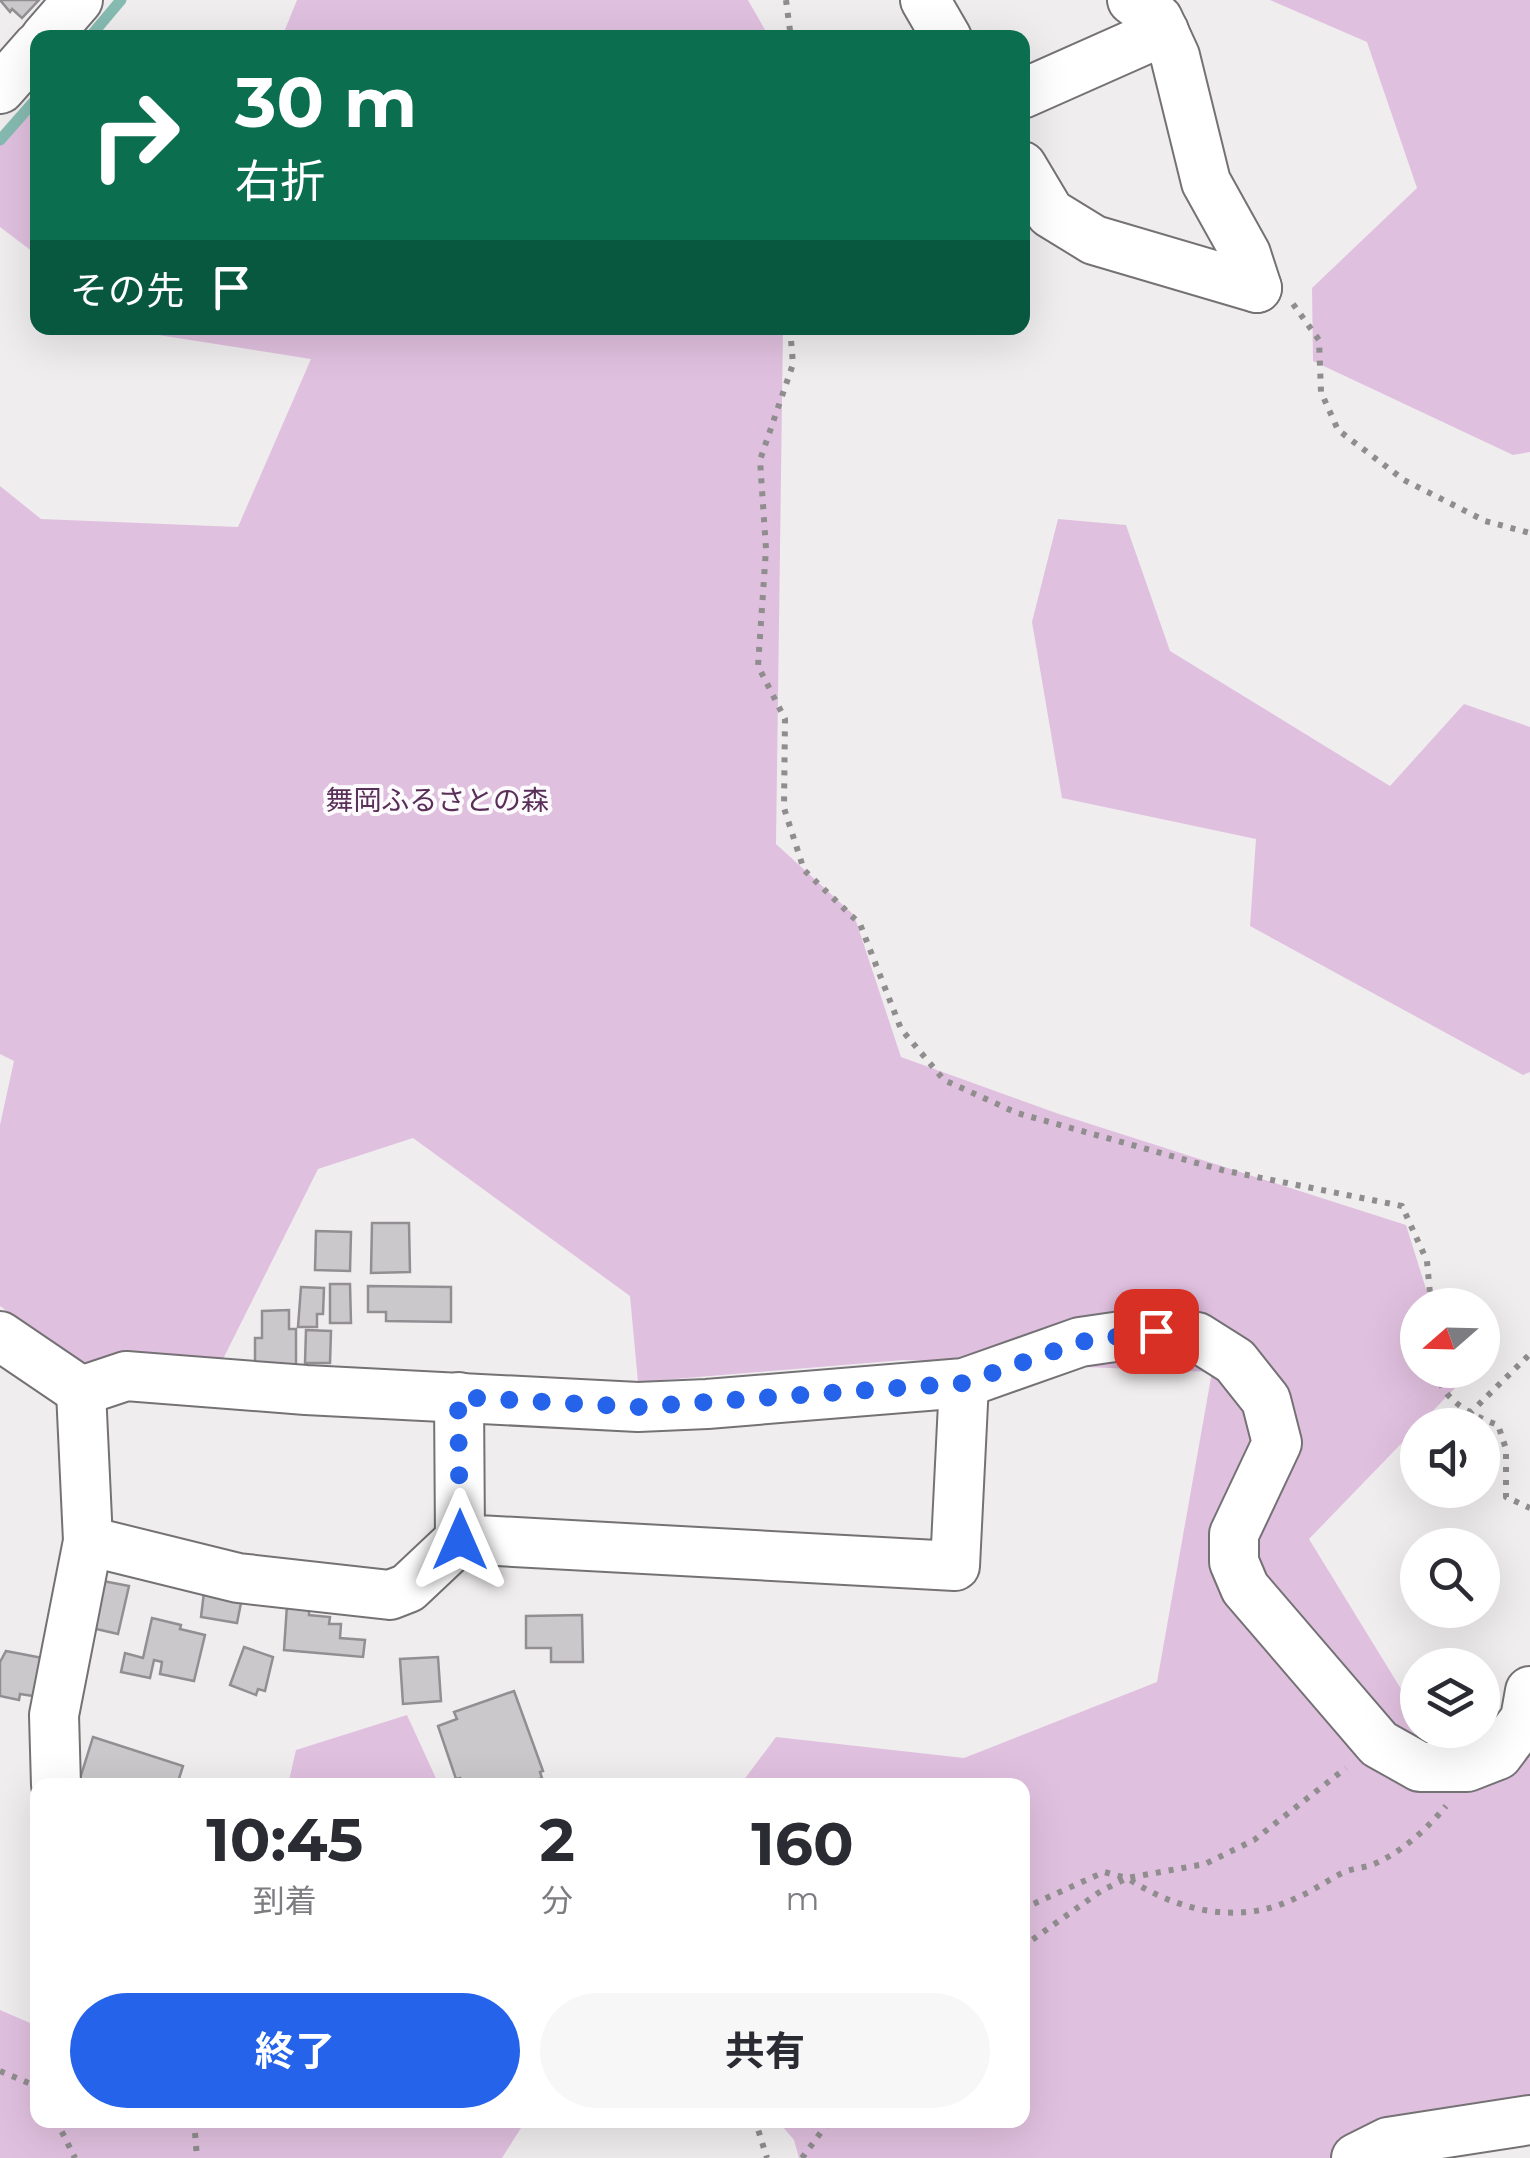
<!DOCTYPE html>
<html lang="ja">
<meta charset="utf-8">
<style>
body{margin:0;font-family:Montserrat,"Noto Sans JP",sans-serif;background:#f7f7f7;color:#2b2b33;height:100vh;display:flex;flex-direction:column;font-size:38px;white-space:nowrap}
*{box-sizing:border-box;margin:0}
p{font-size:32px;color:#7c7c81}
.icon{flex:none;width:55px;height:55px;fill:none;stroke:currentColor;stroke-width:2;stroke-linecap:round;stroke-linejoin:round}
.map{position:relative;flex:1;overflow:hidden}
.drawer{position:absolute;left:30px;top:1778px;width:1000px;height:350px;display:flex;flex-direction:column;background:#fff;border-radius:20px;box-shadow:0 10px 40px #0002}
.drawer>*{flex:none}
.top-card{position:absolute;left:30px;top:30px;width:1000px;height:305px;border-radius:20px;box-shadow:0 10px 40px #0002;background:#0b6e4f;color:#fff;overflow:hidden}
.needle{width:65px;rotate:250deg}
.buttons{position:absolute;left:1400px;top:1288px;display:grid;gap:20px}
.buttons a{display:grid;place-items:center;width:100px;height:100px;border-radius:50%;background:#fff;box-shadow:0 10px 40px #0002;font-size:50px}
.pin{position:absolute;display:grid;place-items:center;width:85px;height:85px;color:#fff;margin:-42px;border-radius:20px;box-shadow:0 5px 15px #0006}
.me{position:absolute;width:110px;margin:-55px;rotate:0deg;stroke-linejoin:round;filter:drop-shadow(0 0 8px #0008)}
.turn{display:flex;align-items:center;gap:35px;height:210px;padding:0 40px;font-size:45px}
.turn .icon{width:130px;height:130px;stroke-width:2.5}
.turn b{display:block;font-size:70px;line-height:85px}
.then{display:flex;align-items:center;height:95px;padding:0 40px;background:#0003;gap:20px;font-size:38px}
.eta{display:flex;justify-content:space-evenly;align-items:center;height:170px;text-align:center}
.eta b{font-size:60px;font-weight:700;line-height:70px}
.primary-button{display:flex;gap:20px;margin-top:auto;padding:20px 40px}
.primary-button a{flex:1;height:115px;border-radius:60px;background:#2563eb;color:#fff;font-size:40px;font-weight:700;line-height:115px;text-align:center}
.primary-button a+a{background:#f7f7f7;color:#2b2b33}
.map>svg:first-child{display:block}
</style>
<div class="map">
<svg width="1530" height="2158" viewBox="0 0 1530 2158">
<rect width="100%" height="100%" fill="#f0edef"/>
<g fill="#e0c0df">
<path d="M297 0H748L769 37H282Z"/>
<path d="M1270 0H1530V452L1513 455 1313 361 1312 288 1417 188 1367 42Z"/>
<path d="M37 92V255L0 227V135Z"/>
<path d="M133 328H783L776 844 854 915 901 1057 1059 1114 1406 1225 1431 1305H1418V1370H1451L1456 1387 1309 1539 1417 1715 1418 1730H1427L1434 1742 1530 1738V2110L1388 2132 1332 2158H799L794 2140 777 2120H1022V1785H740L776 1737 964 1758 1157 1682 1212 1372 904 1360 638 1382 630 1296 413 1138 318 1169 223 1359 82 1365 0 1306V1125L14 1061 0 1054V486L41 519 238 527 311 359 139 332Z"/>
<path d="M1058 519 1126 525 1170 651 1390 786 1464 704 1530 727V1072L1523 1075 1250 926 1256 839 1062 798 1032 622Z"/>
<path d="M407 1715 439 1785H288L296 1750Z"/>
<path d="M0 2010 37 2026 38 2120H526L502 2158H0Z"/>
</g>
<g fill="none" stroke-linecap="round" stroke-linejoin="round">
<g stroke="#86bbb1" stroke-width="11">
<path d="M89 38 121 0"/>
<path d="M0 140 38 97"/>
</g>
</g>
<g fill="#cbc8cb" stroke="#928f92" stroke-width="2.5">
<path d="M0 0H39L22 18 12 9 10 12Z"/>
<path d="M372 1223H409L410 1272 371 1273Z"/>
<path d="M316 1231 351 1232 350 1271 315 1270Z"/>
<path d="M330 1284H350L351 1323H330Z"/>
<path d="M368 1286 451 1287V1322L386 1321V1312H368Z"/>
<path d="M301 1287 324 1288 323 1314H317V1327H298Z"/>
<path d="M289 1310V1329H296V1368L255 1367V1338H262V1311Z"/>
<path d="M306 1330 331 1331 330 1363H305Z"/>
<path d="M103 1581 129 1586 118 1634 92 1628Z"/>
<path d="M204 1592 242 1598 237 1623 201 1617Z"/>
<path d="M287 1605 309 1607V1615L330 1617 329 1624H341L340 1638 365 1640 363 1657 284 1650Z"/>
<path d="M582 1615 583 1662H551V1648H526V1616Z"/>
<path d="M152 1618 181 1625 180 1629 205 1635 194 1681 160 1674 162 1662 154 1660 150 1678 121 1672 125 1653 143 1658Z"/>
<path d="M244 1647 273 1657 265 1691 258 1689 256 1695 230 1685Z"/>
<path d="M6 1651 53 1660 46 1698 20 1694 19 1700 0 1696V1662Z"/>
<path d="M438 1657 441 1701 403 1704 400 1659Z"/>
<path d="M514 1691 543 1771 540 1772 542 1778 523 1785H463L460 1778 456 1779 438 1726 457 1719 454 1712Z"/>
<path d="M93 1737 183 1766 177 1785H78Z"/>
</g>
<g fill="none" stroke-linecap="round" stroke-linejoin="round">
<defs>
<g id="minor">
<path d="M925 0 947 38"/>
<path d="M1132 0 1158 19 1175 56 1206 182 1246 254 1257 288"/>
<path d="M45 38 78 0"/>
<path d="M0 89 38 46"/>
<path d="M1022 94 1164 31"/>
<path d="M1022 166 1050 213 1094 240 1257 288"/>
<path d="M0 1336 81 1391 126 1376 306 1390 638 1407 707 1404 964 1383 1080 1342 1156 1331 1197 1337 1235 1361 1266 1400 1277 1443 1234 1534V1562L1245 1588 1379 1744 1420 1767H1467L1498 1755 1525 1719 1530 1691"/>
<path d="M459 1397 460 1539 955 1566 964 1383"/>
<path d="M88 1541 238 1578 390 1595 408 1588 460 1539"/>
<path d="M56 1785 54 1715 88 1541 81 1391"/>
<path d="M1356 2158 1388 2142 1530 2120"/>
</g>
</defs>
<use href="#minor" stroke="#757275" stroke-width="52"/>
<g stroke="#8f8d8e" stroke-width="6" stroke-dasharray="5 8" stroke-linecap="butt">
<path d="M786 0 791 38"/>
<path d="M1293 304 1319 340 1321 392 1338 430 1404 480 1485 521 1530 533"/>
<path d="M790 328 793 364 760 460 766 549 758 666 785 719 784 808 804 870 860 924 901 1029 944 1080 1017 1113 1222 1170 1402 1206 1427 1261 1431 1305"/>
<path d="M1437 1370C1439 1399 1473 1416 1498 1425L1506 1449V1497L1530 1508"/>
<path d="M1469 1414 1530 1354"/>
<path d="M1022 1909 1104 1872 1127 1878 1205 1864 1254 1840 1346 1768"/>
<path d="M1022 1947 1101 1891 1127 1878C1178 1911 1239 1926 1296 1898 1313 1891 1328 1880 1344 1872 1354 1868 1364 1868 1374 1864 1402 1852 1427 1829 1446 1806"/>
<path d="M0 2071 38 2087"/>
<path d="M56 2120 75 2158"/>
<path d="M194 2120 197 2158"/>
<path d="M760 2120 756 2123 767 2158"/>
<path d="M802 2158 830 2120"/>
</g>
<use href="#minor" stroke="#fff" stroke-width="48"/>
</g>
<g fill="none" stroke-linecap="round" stroke-linejoin="round">
<path stroke="#2563eb" stroke-width="18" stroke-dasharray="0 32.4" d="M460 1540 458 1397 638 1407 964 1383 1080 1342 1156 1331"/>
</g>
<g text-anchor="middle" dominant-baseline="central" stroke-width="8" stroke-linejoin="round" paint-order="stroke">
<g font-size="28" fill="#592f59" stroke="#fdfafd">
<text x="437" y="800">舞岡ふるさとの森</text>
</g>
</g>
</svg>
<div class="buttons">
<a><svg class="needle" viewBox="-14 -14 28 28"><path d="M0-13l5 13h-10z" fill="#e53935"/><path d="M0 13l5-13h-10z" fill="#7c7c81"/></svg></a>
<a><svg class="icon" aria-label="sound" viewBox="0 0 24 24"><path d="M4 9h4l5-4v14l-5-4H4zM17 9q2 3 0 6"/></svg></a>
<a><svg class="icon" aria-label="search" viewBox="0 0 24 24"><circle cx="10" cy="10" r="6"/><path d="M15 15l6 6"/></svg></a>
<a><svg class="icon" aria-label="layers" viewBox="0 0 24 24"><path d="M12 4l9 5-9 5-9-5zM3 14l9 5 9-5"/></svg></a>
</div>
<div class="pin" style="left:1156px;top:1331px;background:#d93025"><svg class="icon" aria-label="arrive" viewBox="0 0 24 24"><path d="M6 21V4h12l-3 4 3 4H6"/></svg></div>
<svg class="me" style="left:460px;top:1540px" viewBox="-20 -20 40 40"><path d="M0-17L14 15 0 8-14 15z" fill="#2563eb" stroke="#fff" stroke-width="4"/></svg>
<div class="top-card">
<div class="turn"><svg class="icon" aria-label="right" viewBox="0 0 24 24"><path d="M7 20v-9h11M14 6l5 5-5 5"/></svg><div><b>30 m</b>右折</div></div>
<div class="then">その先<svg class="icon" aria-label="arrive" viewBox="0 0 24 24"><path d="M6 21V4h12l-3 4 3 4H6"/></svg></div>
</div>
<section class="drawer">
<div class="eta">
<div><b>10:45</b><p>到着</p></div>
<div><b>2</b><p>分</p></div>
<div><b>160</b><p>m</p></div>
</div>
<div class="primary-button"><a>終了</a><a>共有</a></div>
</section>
</div>
